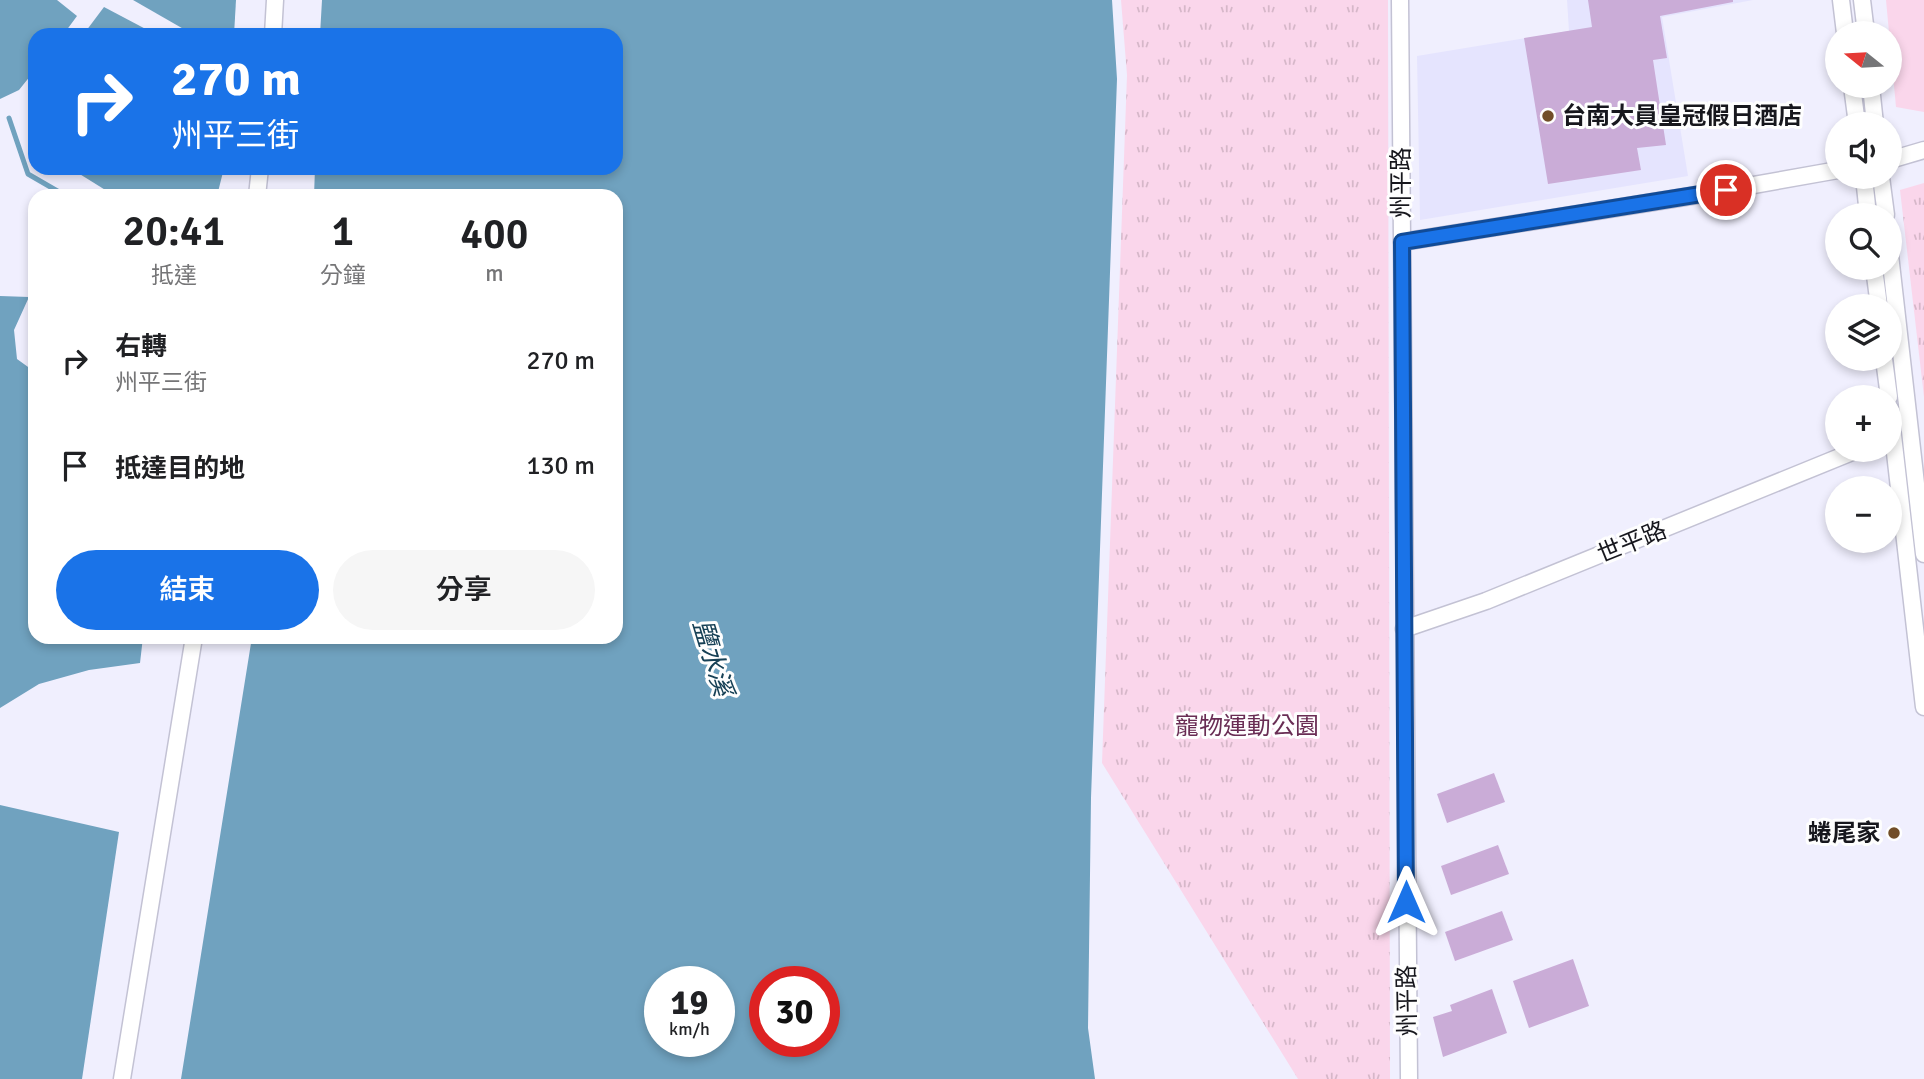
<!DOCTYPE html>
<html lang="zh-TW">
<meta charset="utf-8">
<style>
body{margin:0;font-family:Signika,"Noto Sans TC",sans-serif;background:#f6f6f6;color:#202124;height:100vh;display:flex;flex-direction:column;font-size:26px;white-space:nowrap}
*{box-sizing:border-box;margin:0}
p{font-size:23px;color:#757577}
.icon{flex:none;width:38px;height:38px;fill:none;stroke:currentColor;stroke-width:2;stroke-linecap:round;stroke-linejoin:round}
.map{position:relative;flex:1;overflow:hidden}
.panel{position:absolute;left:28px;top:189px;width:595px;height:455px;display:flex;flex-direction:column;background:#fff;border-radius:21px;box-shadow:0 4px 10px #0003}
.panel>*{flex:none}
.hud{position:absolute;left:28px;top:28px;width:595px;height:147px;border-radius:21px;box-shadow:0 4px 10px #0003;background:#1a73e8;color:#fff;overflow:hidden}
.needle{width:46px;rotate:288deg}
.fabs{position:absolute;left:1825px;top:21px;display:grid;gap:14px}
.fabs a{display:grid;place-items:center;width:77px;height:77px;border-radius:50%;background:#fff;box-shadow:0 4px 10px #0003;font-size:35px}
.speed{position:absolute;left:644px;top:966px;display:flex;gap:14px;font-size:35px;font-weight:700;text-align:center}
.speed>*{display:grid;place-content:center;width:91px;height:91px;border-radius:50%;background:#fff;box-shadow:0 4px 10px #0003;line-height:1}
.speed small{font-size:18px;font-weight:400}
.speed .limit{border:10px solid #d22;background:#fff;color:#111}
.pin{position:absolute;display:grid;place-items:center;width:60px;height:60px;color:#fff;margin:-30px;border:4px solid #fff;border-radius:50%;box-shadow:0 2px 7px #0007}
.me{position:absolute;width:77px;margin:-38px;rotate:0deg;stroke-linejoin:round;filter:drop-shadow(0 0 5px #0008)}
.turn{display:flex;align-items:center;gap:24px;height:147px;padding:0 28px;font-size:32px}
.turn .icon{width:91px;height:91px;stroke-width:2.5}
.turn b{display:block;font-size:49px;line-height:60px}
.eta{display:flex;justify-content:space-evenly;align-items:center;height:119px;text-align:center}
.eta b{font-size:42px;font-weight:600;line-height:49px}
.action{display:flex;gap:14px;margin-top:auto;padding:14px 28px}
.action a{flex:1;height:80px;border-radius:42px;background:#1a73e8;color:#fff;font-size:28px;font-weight:600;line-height:80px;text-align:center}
.action a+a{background:#f6f6f6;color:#202124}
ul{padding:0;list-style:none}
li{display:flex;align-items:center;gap:21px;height:105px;padding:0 28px}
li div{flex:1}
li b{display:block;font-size:26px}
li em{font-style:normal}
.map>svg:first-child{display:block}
</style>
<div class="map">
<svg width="1924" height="1079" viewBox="0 0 1924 1079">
<defs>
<pattern id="park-tufts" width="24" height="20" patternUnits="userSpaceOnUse" patternTransform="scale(1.75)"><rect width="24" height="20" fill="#fad6eb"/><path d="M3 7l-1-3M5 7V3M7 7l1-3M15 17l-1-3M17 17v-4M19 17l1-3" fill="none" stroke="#d6b7c9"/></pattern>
</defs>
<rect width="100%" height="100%" fill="#f0effe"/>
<path fill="#e5e4fe" d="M1567 0H1753L1662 17 1688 176 1420 220 1417 56 1569 31Z"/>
<path fill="#fad6eb" d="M1886 0H1924V112L1896 107Z"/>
<g fill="url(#park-tufts)">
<path d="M1121 0H1388L1390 1079H1298L1102 763 1127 75Z"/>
<path d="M1924 183V397L1900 190Z"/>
</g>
<g fill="#70a2bf" fill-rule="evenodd">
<path d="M0 0H57L77 16 63 35H35V70L19 90 0 99Z"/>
<path d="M133 0H236L234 35H194Z"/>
<path d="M322 0H1112L1117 79 1091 798 1088 1028 1095 1079H181L252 637H616V196H314L315 168H616V35H320ZM660 982H719V1041H660ZM765 982H824V1041H765Z"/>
<path d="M104 7 157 35H83Z"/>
<path d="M70 168H224L217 196H115Z"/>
<path d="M0 296 29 297 14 330 17 359 35 372V637H143L140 663 89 670 39 684 0 708Z"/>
<path d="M0 805 119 832 82 1079H0Z"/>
</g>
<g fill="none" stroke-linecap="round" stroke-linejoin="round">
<path stroke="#70a2bf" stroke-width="5" d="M9 118 28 174 66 196"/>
</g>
<g fill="#caacd7">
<path d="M1588 0H1733V2L1660 16 1667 58 1653 60 1666 145 1637 148 1641 170 1548 184 1524 38 1592 27Z"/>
<path d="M1494 773 1505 802 1447 823 1437 794Z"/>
<path d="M1498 845 1509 874 1451 895 1441 866Z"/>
<path d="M1502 911 1513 940 1455 961 1445 932Z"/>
<path d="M1573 959 1589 1006 1529 1028 1513 981Z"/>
<path d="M1492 989 1507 1033 1443 1057 1433 1017 1452 1011 1450 1005Z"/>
</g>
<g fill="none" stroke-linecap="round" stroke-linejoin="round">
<defs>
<g id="minor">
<path d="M1400 0 1409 1079"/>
<path d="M1841 0 1845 33"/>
<path d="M1862 0 1866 33"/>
<path d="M273 35 275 0"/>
<path d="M1852 86 1857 124"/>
<path d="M1871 86 1875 124"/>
<path d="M1890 160 1924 150"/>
<path d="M1864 177 1868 215"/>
<path d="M1881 177 1886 215"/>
<path d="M257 196 260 168"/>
<path d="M1402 242 1697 195 1838 170"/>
<path d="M1890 255 1924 554"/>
<path d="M1874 268 1879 306"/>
<path d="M1884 359 1889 397"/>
<path d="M1890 409 1924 707"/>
<path d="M1404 629 1486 601 1857 450"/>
<path d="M122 1079 194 637"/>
</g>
</defs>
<use href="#minor" stroke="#c3c2d4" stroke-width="19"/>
<use href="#minor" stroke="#fff" stroke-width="16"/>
</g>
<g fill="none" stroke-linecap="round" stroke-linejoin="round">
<defs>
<path id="route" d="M1406 902 1402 242 1726 190"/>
</defs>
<use href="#route" stroke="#114b97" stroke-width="18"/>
<use href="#route" stroke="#1a73e8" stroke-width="12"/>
</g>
<g fill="#714d28" stroke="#fefefe" stroke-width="2.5">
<circle cx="1548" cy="116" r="7"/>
<circle cx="1894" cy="833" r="7"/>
</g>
<g text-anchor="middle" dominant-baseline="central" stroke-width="6" stroke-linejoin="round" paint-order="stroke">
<g font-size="24" font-weight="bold" fill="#17171d" stroke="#fefefe" text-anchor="start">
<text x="1562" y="116">台南大員皇冠假日酒店</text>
<text x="1880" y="833" text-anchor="end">蜷尾家</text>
</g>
<g font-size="24" fill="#17171d" stroke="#fefefe">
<text transform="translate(1401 183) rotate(-90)">州平路</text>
<text transform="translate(1632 542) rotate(-22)">世平路</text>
<text transform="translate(1407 1001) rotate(-91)">州平路</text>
</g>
<g font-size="24" fill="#692d54" stroke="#fefefe">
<text x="1247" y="726">寵物運動公園</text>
</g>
<g font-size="26" font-style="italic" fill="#164055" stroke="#fefefe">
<text transform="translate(712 658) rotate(73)">鹽水溪</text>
</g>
</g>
</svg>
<div class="fabs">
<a><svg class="needle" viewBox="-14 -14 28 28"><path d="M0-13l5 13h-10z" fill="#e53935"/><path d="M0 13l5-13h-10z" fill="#757577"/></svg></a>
<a><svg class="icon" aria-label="sound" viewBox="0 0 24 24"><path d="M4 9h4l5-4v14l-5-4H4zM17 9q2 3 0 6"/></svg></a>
<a><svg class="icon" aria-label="search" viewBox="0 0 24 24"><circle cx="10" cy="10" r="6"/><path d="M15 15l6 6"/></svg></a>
<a><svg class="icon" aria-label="layers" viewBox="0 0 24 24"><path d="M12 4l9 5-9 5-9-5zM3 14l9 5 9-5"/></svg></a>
<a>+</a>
<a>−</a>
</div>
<div class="speed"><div>19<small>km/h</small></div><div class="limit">30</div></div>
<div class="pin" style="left:1726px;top:190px;background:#d93025"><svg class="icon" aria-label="arrive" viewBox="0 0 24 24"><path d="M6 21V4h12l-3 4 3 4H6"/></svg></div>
<svg class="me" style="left:1406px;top:902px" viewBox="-20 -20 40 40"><path d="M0-17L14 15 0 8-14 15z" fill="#1a73e8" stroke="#fff" stroke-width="4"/></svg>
<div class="hud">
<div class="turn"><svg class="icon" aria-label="right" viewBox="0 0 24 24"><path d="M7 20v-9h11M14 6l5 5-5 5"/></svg><div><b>270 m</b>州平三街</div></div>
</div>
<section class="panel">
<div class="eta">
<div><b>20:41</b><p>抵達</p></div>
<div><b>1</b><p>分鐘</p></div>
<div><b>400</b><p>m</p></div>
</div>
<ul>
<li><svg class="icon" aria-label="right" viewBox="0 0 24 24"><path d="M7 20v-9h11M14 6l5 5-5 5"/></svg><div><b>右轉</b><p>州平三街</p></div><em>270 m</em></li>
<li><svg class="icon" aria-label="arrive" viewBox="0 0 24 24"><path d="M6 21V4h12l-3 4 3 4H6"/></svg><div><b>抵達目的地</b></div><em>130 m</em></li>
</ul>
<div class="action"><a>結束</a><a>分享</a></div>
</section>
</div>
